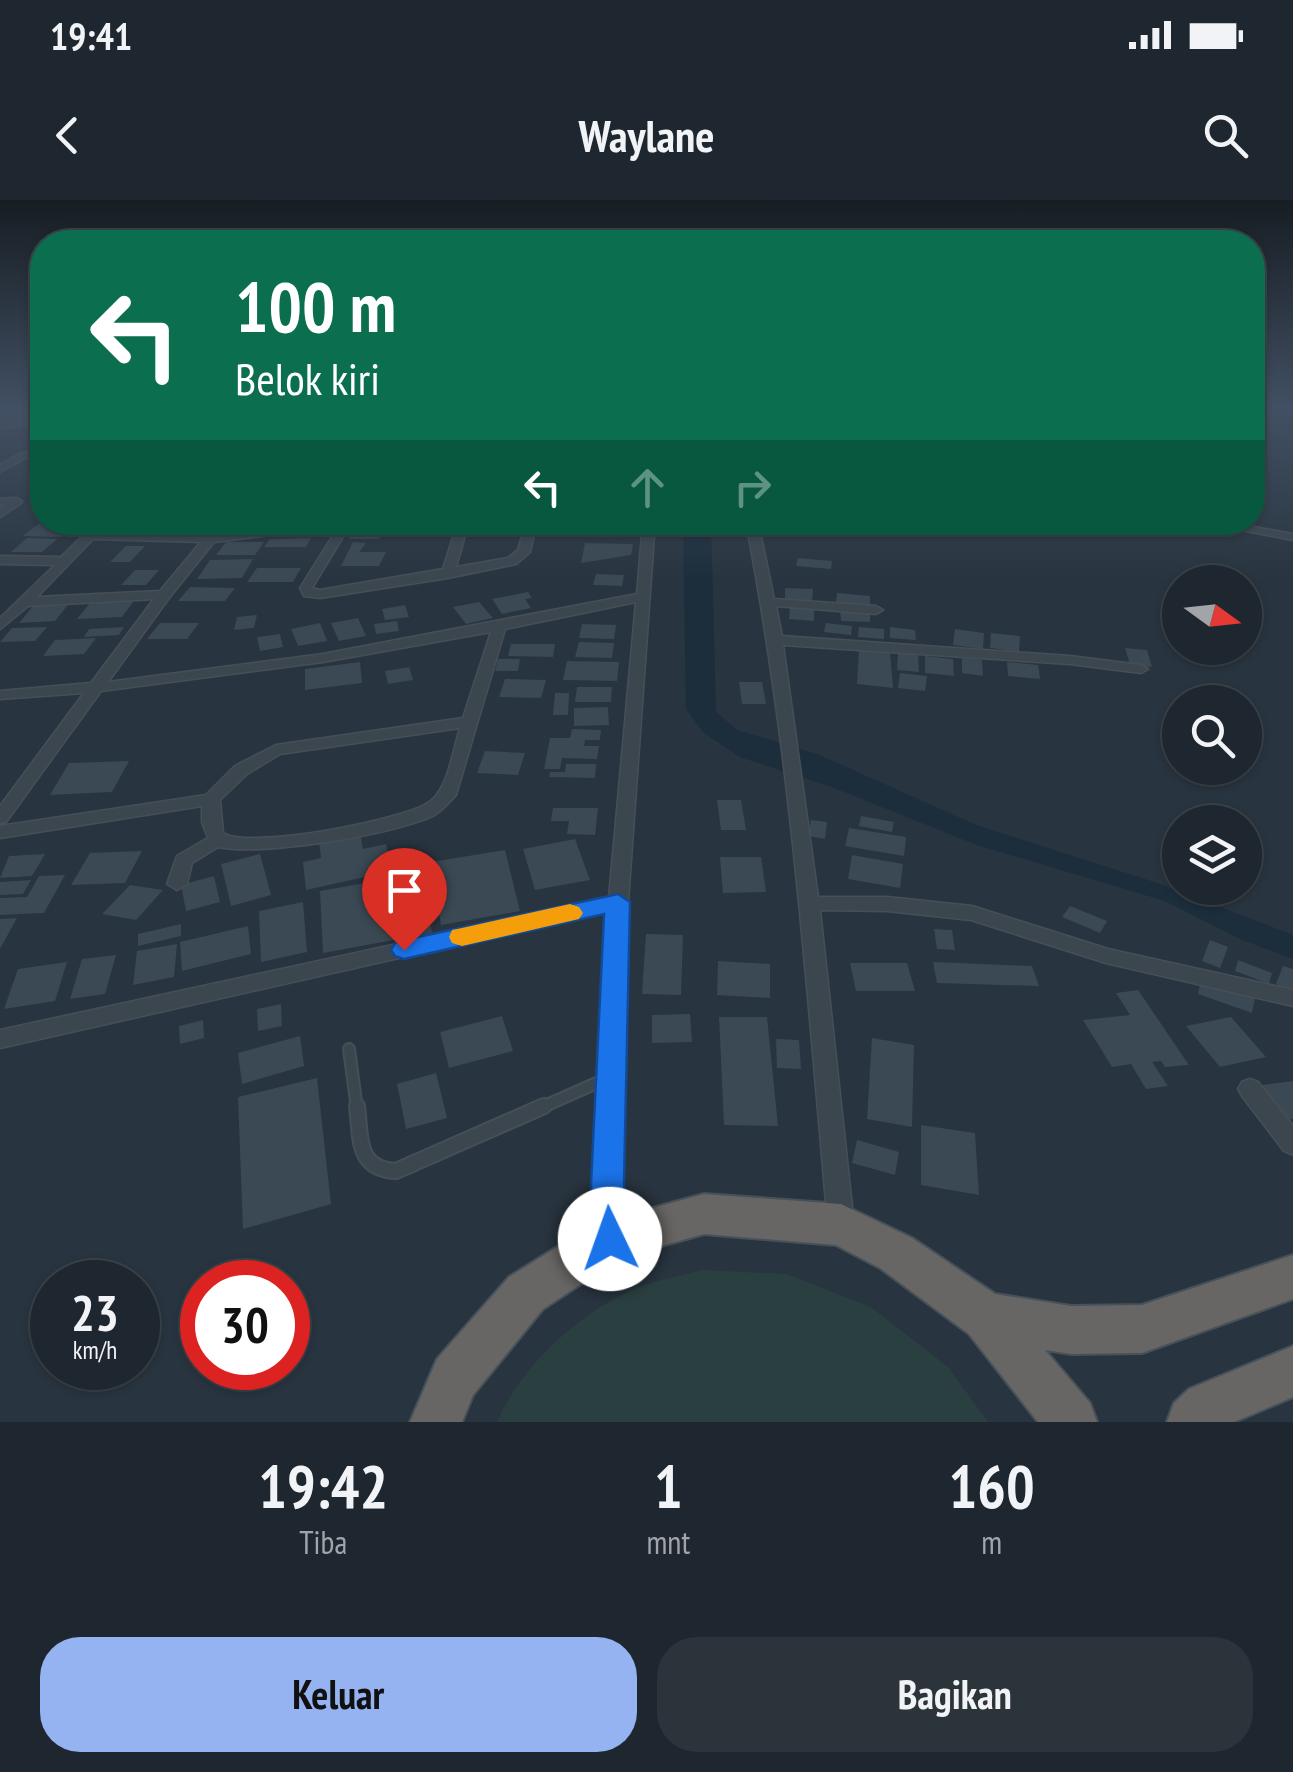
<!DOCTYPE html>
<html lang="id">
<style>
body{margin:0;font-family:"PT Sans Narrow",sans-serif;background:#2b333b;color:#f1f3f6;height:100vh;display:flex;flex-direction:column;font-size:38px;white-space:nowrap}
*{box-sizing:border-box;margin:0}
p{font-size:32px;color:#a1a5aa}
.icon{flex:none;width:55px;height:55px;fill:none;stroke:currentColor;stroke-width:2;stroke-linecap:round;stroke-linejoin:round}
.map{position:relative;height:1222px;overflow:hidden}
.drawer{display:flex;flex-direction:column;background:#1e272f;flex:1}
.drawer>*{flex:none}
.top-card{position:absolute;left:30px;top:30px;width:1235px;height:305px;border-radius:40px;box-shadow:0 2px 8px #0004,0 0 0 2px #3c444b;background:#0b6e4f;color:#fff;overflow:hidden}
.needle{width:65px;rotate:105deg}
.controls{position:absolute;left:1162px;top:365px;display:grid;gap:20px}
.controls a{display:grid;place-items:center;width:100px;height:100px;border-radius:50%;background:#1e272f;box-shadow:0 2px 8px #0004,0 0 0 2px #3c444b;font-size:50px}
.speed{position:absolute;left:30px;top:1060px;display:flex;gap:20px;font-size:50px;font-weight:700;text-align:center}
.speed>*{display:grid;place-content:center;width:130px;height:130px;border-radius:50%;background:#1e272f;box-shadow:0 2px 8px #0004,0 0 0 2px #3c444b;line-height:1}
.speed small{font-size:25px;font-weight:400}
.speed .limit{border:15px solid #d22;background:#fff;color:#111}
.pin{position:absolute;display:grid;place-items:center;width:85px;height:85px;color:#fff;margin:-102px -42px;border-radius:50% 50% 50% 0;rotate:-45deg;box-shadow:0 0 10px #0007}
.pin .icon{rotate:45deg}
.me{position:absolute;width:110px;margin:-55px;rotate:357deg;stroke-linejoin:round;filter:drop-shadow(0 0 8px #0008)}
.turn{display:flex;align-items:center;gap:35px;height:210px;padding:0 40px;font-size:45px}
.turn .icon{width:130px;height:130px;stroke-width:2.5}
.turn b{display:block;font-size:70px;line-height:85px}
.lanes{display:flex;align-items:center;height:95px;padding:0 40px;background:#0003;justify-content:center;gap:50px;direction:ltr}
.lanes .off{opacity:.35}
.eta{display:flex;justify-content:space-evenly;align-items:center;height:170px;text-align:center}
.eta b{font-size:60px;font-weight:700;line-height:70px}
.action{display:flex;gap:20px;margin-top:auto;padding:20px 40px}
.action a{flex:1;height:115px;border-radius:40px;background:#95b2f1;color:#111;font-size:40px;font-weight:700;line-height:115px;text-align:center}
.action a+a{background:#2b333b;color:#f1f3f6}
.status{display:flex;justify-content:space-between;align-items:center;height:70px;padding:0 50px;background:#1e272f;direction:ltr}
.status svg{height:28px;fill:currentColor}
header{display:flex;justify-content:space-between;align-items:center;height:130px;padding:0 40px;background:#1e272f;font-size:45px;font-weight:700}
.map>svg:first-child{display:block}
</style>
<div class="status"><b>19:41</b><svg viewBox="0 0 49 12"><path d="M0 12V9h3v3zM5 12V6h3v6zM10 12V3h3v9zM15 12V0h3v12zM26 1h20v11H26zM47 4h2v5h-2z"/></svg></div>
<header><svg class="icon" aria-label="back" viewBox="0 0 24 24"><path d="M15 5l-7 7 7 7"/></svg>Waylane<svg class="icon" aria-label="search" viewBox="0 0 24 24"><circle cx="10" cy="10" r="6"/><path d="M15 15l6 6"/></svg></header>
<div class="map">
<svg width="1293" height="1222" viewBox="0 0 1293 1222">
<rect width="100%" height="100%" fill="#28343f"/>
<path fill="#2a4040" d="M702 1070 787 1074 871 1107 948 1167 988 1222H497C521 1167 573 1119 627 1092 649 1081 678 1077 702 1070Z"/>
<path fill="#1c2d3c" d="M683 323H711L716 512 737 530 817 554 976 625 1157 683 1293 735V759L1240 739 1165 701 977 645 832 587 740 557 704 533 686 509Z"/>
<g fill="#3b4954">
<path d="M42 209 39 219 0 220 2 211Z"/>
<path d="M41 322H78L61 337 23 336Z"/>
<path d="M354 331H384L379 339H349Z"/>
<path d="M27 338 57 339 42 352H11Z"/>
<path d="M311 338 306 347H264L270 339Z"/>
<path d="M226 342H264L255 355H216Z"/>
<path d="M353 342 366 343 359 352H386L379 366H341Z"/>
<path d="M585 343 633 344 631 355 581 363Z"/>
<path d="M126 346H145L130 362H110Z"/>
<path d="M798 358 832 361 831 369 796 366Z"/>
<path d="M253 359 242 378 197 379 210 360Z"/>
<path d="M257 368H301L293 382H247Z"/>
<path d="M135 370H159L146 385H121Z"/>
<path d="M596 374 624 375 622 386 593 385Z"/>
<path d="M190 387 235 388 225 401H178Z"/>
<path d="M785 388 813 389 812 401 785 400Z"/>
<path d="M528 392 532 398 525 399 531 408 502 414 492 399Z"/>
<path d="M837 393 870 396V407L836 404Z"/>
<path d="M134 401 122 417 77 419 90 403Z"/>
<path d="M479 402 493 418 466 424 453 407Z"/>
<path d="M68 405 55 421 19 423 33 406Z"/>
<path d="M405 405 409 417 385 420 382 409Z"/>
<path d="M790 406 814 408V421L789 419Z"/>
<path d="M840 410 870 412V422L841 421Z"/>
<path d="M257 415 254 428 234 430 237 417Z"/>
<path d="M358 418 366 436 339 441 331 423Z"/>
<path d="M397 421 399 431 376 434 374 424Z"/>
<path d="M160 423H199L187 439H147Z"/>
<path d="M320 423 327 441 298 446 291 429Z"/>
<path d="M826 423 852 426 851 435 824 432Z"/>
<path d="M582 424 616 425 614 439 579 438Z"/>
<path d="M47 427 35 441 0 442 12 428Z"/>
<path d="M124 427 119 435 84 437 89 429Z"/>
<path d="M859 427 884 429V439L858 437Z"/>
<path d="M890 427 915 430 916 440 890 438Z"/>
<path d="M955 429 984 433 983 449 953 445Z"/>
<path d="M991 433 1020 436 1019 452 990 448Z"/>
<path d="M280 434 283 447 260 451 257 437Z"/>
<path d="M96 438 84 454 43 456 55 440Z"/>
<path d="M579 442 614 443 612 458 575 457Z"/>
<path d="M511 444H555L553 457 508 456Z"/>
<path d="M1125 448 1147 450 1152 467 1130 465Z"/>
<path d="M859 450 890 452 893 488 857 484Z"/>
<path d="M898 452 918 454 919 472 897 470Z"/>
<path d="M925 456 953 459 954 476 925 473Z"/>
<path d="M962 458 982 460 983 476 962 473Z"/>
<path d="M498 459H520L518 471H495Z"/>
<path d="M567 461 619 462 617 481 563 480Z"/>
<path d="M360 462 362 483 305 490V469Z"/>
<path d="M1007 462 1038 465 1040 479 1008 476Z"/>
<path d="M409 467 413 480 388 484 385 471Z"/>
<path d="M900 473 927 476 925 491 898 488Z"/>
<path d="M505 479 546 480 541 498 499 497Z"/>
<path d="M739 482H762L766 504H742Z"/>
<path d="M577 487H612L611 502H575Z"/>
<path d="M555 493H569L568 515H553Z"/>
<path d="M608 507 609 525 574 526V508Z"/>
<path d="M572 529 601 530 600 540H585L584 546H599L597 559 562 558 560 569H544L550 538H570Z"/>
<path d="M485 551 525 553 518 575 477 573Z"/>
<path d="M129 561 112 592 50 595 69 563Z"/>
<path d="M566 564H596L595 578 549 577 550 572H565Z"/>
<path d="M717 600H741L746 630H721Z"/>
<path d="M553 608H598L595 635 567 634 569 621H551Z"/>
<path d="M861 616 894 622 892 632 859 626Z"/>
<path d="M811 620 827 622 825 639 808 636Z"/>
<path d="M849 628 906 637 904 656 845 646Z"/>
<path d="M360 633 363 649 386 644 392 671 306 690 303 662 321 658 319 641Z"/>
<path d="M575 639 590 680 535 690 523 649Z"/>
<path d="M505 650 520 711 441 725 431 662Z"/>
<path d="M142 651 125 683 71 685 90 653Z"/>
<path d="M45 654 32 676 0 678 9 656Z"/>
<path d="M260 654 271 695 231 706 221 664Z"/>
<path d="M852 655 903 664 900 688 848 679Z"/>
<path d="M720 657H761L766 692 723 693Z"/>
<path d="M422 673 432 733 323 753 320 691Z"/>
<path d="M65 675 44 713 0 715V698L27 697 39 676Z"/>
<path d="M214 676 220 702 186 711 181 685Z"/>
<path d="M31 680 23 694 0 695V682Z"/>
<path d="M130 685 163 690 136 720 102 714Z"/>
<path d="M303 702 307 752 261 762 259 711Z"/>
<path d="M1070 706 1107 721 1100 733 1062 717Z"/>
<path d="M17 718 0 749V719Z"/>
<path d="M181 724V736L138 746V734Z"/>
<path d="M248 726 251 754 182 771 180 742Z"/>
<path d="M934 729 952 730 955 750 937 749Z"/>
<path d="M646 734 683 735 681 795 642 794Z"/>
<path d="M1210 740 1228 747 1220 768 1202 761Z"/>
<path d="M177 744 174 777 133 785 137 751Z"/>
<path d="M116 755 105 794 70 799 82 759Z"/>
<path d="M1238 760 1272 773 1269 784 1235 771Z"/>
<path d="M718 761 770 764V798L717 795Z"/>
<path d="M67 762 55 801 4 809 18 769Z"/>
<path d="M933 762 1032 766 1039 786 937 783Z"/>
<path d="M850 763H907L915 791H856Z"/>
<path d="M1283 766 1293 769V791L1276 784Z"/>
<path d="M1201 779 1255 798 1252 813 1198 794Z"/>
<path d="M1138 790 1189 865 1165 867 1161 861 1152 862 1168 886 1146 889 1131 864 1112 867 1083 820 1130 815 1116 793Z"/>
<path d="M281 804 282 826 258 831 257 809Z"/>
<path d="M690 814 692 842 652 843V815Z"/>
<path d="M502 816 513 851 449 868 440 832Z"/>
<path d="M719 817H767L778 926 724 925Z"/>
<path d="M1231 817 1266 857 1220 867 1186 826Z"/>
<path d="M203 820 204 838 180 844 179 826Z"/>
<path d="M300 836 304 866 242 884 238 853Z"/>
<path d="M872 838 914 845 912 927 867 919Z"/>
<path d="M776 839 799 840 801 869 777 868Z"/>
<path d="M436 873 447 918 406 929 397 884Z"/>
<path d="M317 878 331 1004 243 1029 238 897Z"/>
<path d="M1293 881V919L1281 921 1255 886Z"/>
<path d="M921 925 975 933 979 995 921 985Z"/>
<path d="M857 940 899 952 895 975 852 963Z"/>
</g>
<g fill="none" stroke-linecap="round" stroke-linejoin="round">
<defs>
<g id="service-far1">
<path d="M349 849 357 909"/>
<path d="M538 909 610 877"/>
</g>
<path id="service" d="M357 906C361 938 356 969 396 971L544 906"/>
<g id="minor">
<path d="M42 219V225L0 228V222Z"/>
<path d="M42 249V255L25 258 0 272V265L19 254Z"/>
<path d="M17 298 22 301 21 303 0 317V309L5 305H0V299Z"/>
<path d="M97 322H109L100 332 210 336 316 322H352L312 388 320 390 443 369 458 322H469L456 367 508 358 518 350 526 322H537L530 352 516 364 448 378 320 398 304 396 300 388 339 326 214 342 169 398 108 482 323 454 637 394 643 322H655L628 702 620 984 623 1039 619 1048 610 1051 601 1048 597 1039 594 984 608 711 0 848V830L609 698 636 402 505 429 456 595C449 603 442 611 433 616 392 635 262 656 218 647L192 663 187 684 177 690 167 684 177 656 208 638 202 622V606L0 638V626L206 595 235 566 276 545 463 518 491 432 323 462 101 491 6 622 0 623V606L84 493 0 499V491L91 483 154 399 28 406 0 429V418L55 365 0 364V356L61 357ZM93 339 201 342 160 391 37 397ZM460 528C453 550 449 584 432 600 410 620 246 650 223 633L220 600 247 574 280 554Z"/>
<path d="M746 322H758L774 399 876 406 883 410 876 414 776 406 782 436 1070 456 1141 465 1148 469 1141 473 1070 464 783 445 818 697H887L972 706 1108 749 1293 790V806L1106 763 971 720 887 711 820 710 854 1025 850 1034 841 1037 832 1034 828 1025C807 790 791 555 746 322Z"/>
<path d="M1199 322H1227L1293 334V340Z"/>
<path d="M1250 879 1258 882 1293 926V955L1284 951 1242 896 1238 889 1242 882Z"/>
</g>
<g id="trunk">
<path d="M704 994 841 1004 912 1038 995 1094 1071 1106 1142 1105 1293 1055V1099L1142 1153 1071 1154 1045 1150 1090 1203 1097 1222H1038L969 1134 880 1068 836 1045 704 1034 622 1057 543 1109 473 1195 462 1222H410L437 1159 509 1077 594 1024Z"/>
<path d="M1293 1146V1197L1234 1222H1167L1174 1203 1189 1189Z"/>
</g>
</defs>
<use href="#service-far1" stroke="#464f58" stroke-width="14"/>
<use href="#service" stroke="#464f58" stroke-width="18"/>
<use href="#minor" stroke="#464f58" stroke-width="3"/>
<use href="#trunk" stroke="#475159" stroke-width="4"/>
<use href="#service-far1" stroke="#3c464f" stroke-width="10"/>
<use href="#service" stroke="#3c464f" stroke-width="14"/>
<use href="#minor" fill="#3c464f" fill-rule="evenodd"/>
<use href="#trunk" fill="#676664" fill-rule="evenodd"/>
</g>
<linearGradient id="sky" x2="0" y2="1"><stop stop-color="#161d23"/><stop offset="0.55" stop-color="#425063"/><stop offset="1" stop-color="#425063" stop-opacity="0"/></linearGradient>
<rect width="1293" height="380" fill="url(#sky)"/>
<path fill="#1a73e8" stroke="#114b97" stroke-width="2.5" d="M618 694 630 702 624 984 628 1039 623 1050 610 1055 598 1050 593 1039 591 984 604 714 404 759 395 756 391 750 395 743 404 740Z"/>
<path fill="#f59e0b" d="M570 704 579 707 583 713 579 719 462 746 452 743 449 737 452 730 462 728Z"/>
</svg>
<div class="controls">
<a><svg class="needle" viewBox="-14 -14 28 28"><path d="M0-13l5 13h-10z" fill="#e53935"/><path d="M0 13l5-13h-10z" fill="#a1a5aa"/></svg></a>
<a><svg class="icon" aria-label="search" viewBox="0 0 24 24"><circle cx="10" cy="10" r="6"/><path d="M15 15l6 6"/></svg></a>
<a><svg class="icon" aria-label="layers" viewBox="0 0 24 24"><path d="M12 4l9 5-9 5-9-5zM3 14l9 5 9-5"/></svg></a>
</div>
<div class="speed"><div>23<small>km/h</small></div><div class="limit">30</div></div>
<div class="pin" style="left:404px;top:750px;background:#d93025"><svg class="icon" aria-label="arrive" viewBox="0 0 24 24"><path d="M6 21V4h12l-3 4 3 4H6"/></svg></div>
<svg class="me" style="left:610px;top:1039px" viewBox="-20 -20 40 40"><circle r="19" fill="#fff"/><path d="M0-13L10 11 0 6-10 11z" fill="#1a73e8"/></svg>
<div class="top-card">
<div class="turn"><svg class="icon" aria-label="left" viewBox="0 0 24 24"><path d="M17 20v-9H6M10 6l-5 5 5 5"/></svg><div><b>100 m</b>Belok kiri</div></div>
<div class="lanes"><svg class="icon" aria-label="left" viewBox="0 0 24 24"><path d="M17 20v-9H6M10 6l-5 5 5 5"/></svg><svg class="icon off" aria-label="ahead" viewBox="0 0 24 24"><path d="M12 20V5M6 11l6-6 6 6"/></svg><svg class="icon off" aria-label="right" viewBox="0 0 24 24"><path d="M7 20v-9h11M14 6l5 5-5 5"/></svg></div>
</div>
</div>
<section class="drawer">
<div class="eta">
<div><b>19:42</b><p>Tiba</p></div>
<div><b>1</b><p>mnt</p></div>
<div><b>160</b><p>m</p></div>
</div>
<div class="action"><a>Keluar</a><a>Bagikan</a></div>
</section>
